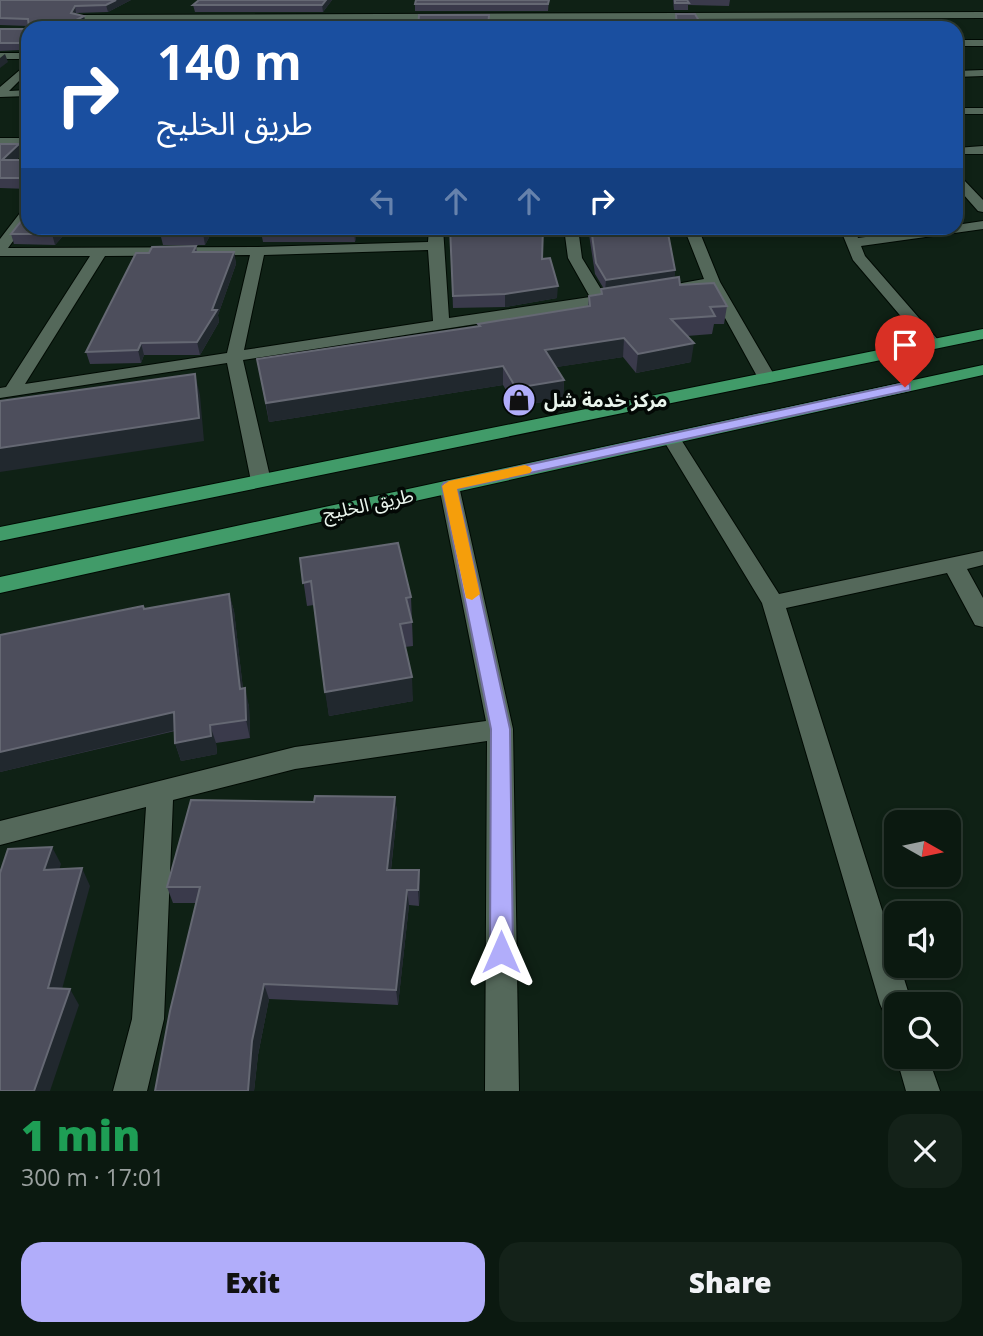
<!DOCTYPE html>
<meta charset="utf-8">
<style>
body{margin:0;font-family:"Open Sans","Noto Sans Arabic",sans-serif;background:#142219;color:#f1f3f6;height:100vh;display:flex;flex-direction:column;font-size:26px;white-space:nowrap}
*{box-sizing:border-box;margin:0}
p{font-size:23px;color:#9aa09f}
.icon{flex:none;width:38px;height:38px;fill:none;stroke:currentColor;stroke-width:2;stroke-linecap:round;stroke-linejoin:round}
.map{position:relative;height:1091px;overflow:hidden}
.sheet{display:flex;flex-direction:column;background:#0b1910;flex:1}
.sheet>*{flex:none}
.guide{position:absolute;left:21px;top:21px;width:942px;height:214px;border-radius:21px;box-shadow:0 4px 10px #0003,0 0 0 2px #2b3830;background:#1a4fa0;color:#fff;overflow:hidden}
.needle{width:46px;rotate:99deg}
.controls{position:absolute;left:884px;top:810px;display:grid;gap:14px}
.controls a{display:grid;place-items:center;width:77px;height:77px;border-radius:14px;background:#0b1910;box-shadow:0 4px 10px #0003,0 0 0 2px #2b3830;font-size:35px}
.pin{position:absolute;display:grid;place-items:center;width:60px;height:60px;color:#fff;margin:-72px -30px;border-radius:50% 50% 50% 0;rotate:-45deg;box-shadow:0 0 7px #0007}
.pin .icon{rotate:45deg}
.me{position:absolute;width:77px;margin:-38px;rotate:0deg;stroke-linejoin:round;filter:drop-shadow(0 0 5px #0008)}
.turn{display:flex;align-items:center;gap:24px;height:147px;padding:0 21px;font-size:32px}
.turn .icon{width:91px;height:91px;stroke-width:2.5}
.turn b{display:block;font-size:49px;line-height:60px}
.lanes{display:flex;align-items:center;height:66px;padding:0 21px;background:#0003;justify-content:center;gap:35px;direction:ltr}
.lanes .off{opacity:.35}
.round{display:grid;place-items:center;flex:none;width:74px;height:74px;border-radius:21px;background:#142219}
.head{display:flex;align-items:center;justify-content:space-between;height:119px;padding:0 21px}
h1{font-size:42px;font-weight:800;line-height:52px;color:#1e9e55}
.button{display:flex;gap:14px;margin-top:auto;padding:14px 21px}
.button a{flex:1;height:80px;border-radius:21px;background:#b1adfa;color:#111;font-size:28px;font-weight:800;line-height:80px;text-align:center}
.button a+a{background:#142219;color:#f1f3f6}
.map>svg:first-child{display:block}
</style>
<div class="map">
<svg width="983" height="1091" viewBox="0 0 983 1091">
<rect width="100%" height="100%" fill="#0f2115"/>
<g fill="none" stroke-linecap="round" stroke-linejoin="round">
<defs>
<g id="minor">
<path d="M983 12V18L78 21 74 18 78 15Z"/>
<rect x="956" y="40" width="27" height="6"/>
<rect x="0" y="53" width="28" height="6"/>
<path d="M28 63V72L9 91 28 90V96L0 97V87Z"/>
<path d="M983 70V76L956 77V71Z"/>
<rect x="956" y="108" width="27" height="6"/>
<rect x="0" y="138" width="28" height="8"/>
<path d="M983 146V154H956V148Z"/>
<path d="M956 175 960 176 983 200V212L978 211 956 186Z"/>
<path d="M28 208V221L8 248 258 247 428 242 429 228H443L449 318 590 297 568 258 564 228H578L582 258 604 294 617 292 625 297 622 300 600 305 243 360 271 481 268 485H254L251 481 227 363 0 398V388L6 387 90 256H0V239L23 209ZM428 250 433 321 244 350 264 255ZM250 255 227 353 25 384 105 256Z"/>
<path d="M983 221V229L861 246 865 256 939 341 941 344 933 349 927 347 853 260 840 228H854L858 238 935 228H956V225Z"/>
<path d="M684 228H698L720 282 776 378 773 382 767 383 758 378 708 287 676 293 668 288 671 285 704 279Z"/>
<path d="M671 432 680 438 779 594 983 551V565L967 569 983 598V627L975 625 947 573 786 608 896 954V966H900L912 1004H896V1020L885 1015 880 1004 762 603 662 438Z"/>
<path d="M449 480 456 482 459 486 513 729 519 1091H485L487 741 295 769 173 800 164 1019 147 1091H113L132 1019 146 807 0 845V821L295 747 486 721 439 486 442 482Z"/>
<path d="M896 1056 928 1057 940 1091H906Z"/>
</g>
<g id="major">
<path d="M983 329V339L0 541V527Z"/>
<path d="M983 365V375L0 593V577Z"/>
</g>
</defs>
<use href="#minor" stroke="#000a03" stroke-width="2"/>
<use href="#major" stroke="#000a03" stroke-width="2"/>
<use href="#minor" fill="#54685a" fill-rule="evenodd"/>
<use href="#major" fill="#419b69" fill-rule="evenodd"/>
</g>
<g fill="#3a3a4b">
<path d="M0 0H131L108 12 76 13V14L86 24 28 28V44L21 50 0 51V29H26L28 26 0 25Z"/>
<path d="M199 0H332L323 12H195L193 5Z"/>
<path d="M549 0 548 11H415V4Z"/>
<path d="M673 0H730L729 6 688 5V10H674Z"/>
<path d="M676 14 702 26V28H676Z"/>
<path d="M0 144 22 154 16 160H28V189L0 188Z"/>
<path d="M70 228 55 245 14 244 11 234Z"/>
<path d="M163 228H214L205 245H163L160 233Z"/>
<path d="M358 228 355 242H263L261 232Z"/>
<path d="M450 228 542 259 557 298 505 307 453 308Z"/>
<path d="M588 228H667L675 270 674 278 680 285 727 306 724 324H714L712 334 687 336 691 362 636 373 623 357 556 367 564 380 563 398 516 407 503 385 269 422 257 359 479 327 478 324 588 307 589 296 601 294V289H604L595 274Z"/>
<path d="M196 246 197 252H234L236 264 218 315 219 322 200 355H144L141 363 90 364 86 352 149 253Z"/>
<path d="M300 558 411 597 413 646 405 647 413 701 329 716 314 605 307 606Z"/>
<path d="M229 594 234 611 243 689 249 706 250 738 216 743 217 754 181 761 175 743V731L0 772V635Z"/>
<path d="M395 797 397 813 391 870H419L420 886 419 906 409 905 398 1005 269 999 258 1055 254 1091H155L197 903H173L167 887 314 802Z"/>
</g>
<g fill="#21282e">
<path d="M116 0H131L108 12 106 5Z"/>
<path d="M326 0H332L323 12 322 5Z"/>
<path d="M75 6 76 13 72 20 71 13Z"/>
<path d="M84 16 86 24 78 28H61Z"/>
<path d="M28 35V44L21 50 19 43Z"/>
<path d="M5 54 8 62 0 68V58Z"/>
<path d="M19 144 22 154 5 171 2 160Z"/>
<path d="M58 228H70L55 245 52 234Z"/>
<path d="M205 228H214L205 245 203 233Z"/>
<path d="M355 228H358L355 242 354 231Z"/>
<path d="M234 252 236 264 218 315 219 322 200 355 197 342 212 310Z"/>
<path d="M675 270 674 281 605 291 606 280Z"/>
<path d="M558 286 557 298 505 307V294Z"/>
<path d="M624 338 623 357 544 369 545 350Z"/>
<path d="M141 343 144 355 141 363 138 350Z"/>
<path d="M694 343 691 362 636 373 638 354Z"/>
<path d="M503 366V385L269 422 266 403Z"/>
<path d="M195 374 200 395 204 441 0 472V448Z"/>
<path d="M564 380 563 398 516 407V388Z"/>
<path d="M229 594 234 611 245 707 240 689Z"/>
<path d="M412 677 413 701 329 716 325 692Z"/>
<path d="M245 688 249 706 250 738 246 720Z"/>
<path d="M174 712 180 729 0 772V752Z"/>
<path d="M210 725 216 743 217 754 181 761 175 743Z"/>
<path d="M395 797 397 813 389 886 387 870Z"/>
<path d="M52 847 61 864 54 887 44 870Z"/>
<path d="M82 868 90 886 58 1004 48 988Z"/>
<path d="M419 870 420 886 419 906 418 890Z"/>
<path d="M407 890 409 905 398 1005 396 990Z"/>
<path d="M264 984 269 999 258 1055 254 1091H248L252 1041Z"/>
<path d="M70 989 79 1005 50 1091H34Z"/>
</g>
<g fill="#4d4e5c" stroke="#656873" stroke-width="2">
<path d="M0 0H116L106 5 75 6 71 13 84 16 61 28H28V35L19 43H0V29H26L29 27 28 19 0 18Z"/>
<path d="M199 0H326L322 5H193Z"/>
<path d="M416 0H549L548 4H415Z"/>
<path d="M675 0H687L689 3H675Z"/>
<path d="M676 14H695L702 26 677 27Z"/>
<path d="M419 15H489L488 27 456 28H418Z"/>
<path d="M0 144H19L2 160H28V178H0Z"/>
<path d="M26 215H28V228H58L52 234H11Z"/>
<path d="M163 228H205L203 233H160Z"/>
<path d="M263 228H355L354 231 261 232Z"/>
<path d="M450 228H543L542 259 550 258 558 286 505 294 453 296Z"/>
<path d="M591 228H667L675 270 606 280 596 263Z"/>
<path d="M196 246 193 252H234L212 310H217L197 342 141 343 138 350 86 352 136 253H149L152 247Z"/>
<path d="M679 277 680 285 714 283 727 306 710 307 715 316 671 319 694 343 638 354 624 338 545 350 564 380 516 388 503 366 266 403 257 359 480 326 478 324 590 306 589 296 602 294 601 289Z"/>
<path d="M195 374 199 418 0 448V401Z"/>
<path d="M398 543 411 597 406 598 412 622 400 624 412 677 325 692 311 581 303 583 300 558Z"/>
<path d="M229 594 240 689 245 688 246 720 210 725 211 736 175 743 174 712 0 752V635L143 606 144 609Z"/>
<path d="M315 796 395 797 387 870H419L418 890H407L396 990 264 984 252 1041 248 1091H155L170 1011 200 887H167L191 800 314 802Z"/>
<path d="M52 847 44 870 82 868 48 988 70 989 34 1091H0V873L8 849Z"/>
</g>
<path fill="#b1adfa" stroke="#7370a2" stroke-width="2" d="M905 383 910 384V390L457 489 510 729 513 952 510 960 501 963 493 960 490 952 491 729 442 486 444 483Z"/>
<path fill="#f59e0b" d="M525 465 530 467 532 470 530 473 457 489 480 594 472 600 466 598 442 486 449 481Z"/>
<defs>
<symbol id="shop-disc" viewBox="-11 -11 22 22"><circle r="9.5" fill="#b1adfa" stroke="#030805"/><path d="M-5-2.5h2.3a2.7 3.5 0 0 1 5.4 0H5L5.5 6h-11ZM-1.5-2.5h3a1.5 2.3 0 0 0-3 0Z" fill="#111"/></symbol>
</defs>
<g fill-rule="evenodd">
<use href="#shop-disc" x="500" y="381" width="38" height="38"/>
</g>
<g text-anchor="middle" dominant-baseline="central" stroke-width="7" stroke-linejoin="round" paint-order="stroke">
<g font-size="19" font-weight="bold" fill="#e9f4ec" stroke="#030805" text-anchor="start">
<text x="544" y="400">مركز خدمة شل</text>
</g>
<g font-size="19" fill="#e9f4ec" stroke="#030805">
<text transform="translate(368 504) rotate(-12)">طريق الخليج</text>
</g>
</g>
</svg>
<div class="controls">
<a><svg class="needle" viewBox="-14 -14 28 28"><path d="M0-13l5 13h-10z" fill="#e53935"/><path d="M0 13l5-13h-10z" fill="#9aa09f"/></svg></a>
<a><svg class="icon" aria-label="sound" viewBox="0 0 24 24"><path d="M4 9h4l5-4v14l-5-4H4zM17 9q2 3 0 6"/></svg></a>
<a><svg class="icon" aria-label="search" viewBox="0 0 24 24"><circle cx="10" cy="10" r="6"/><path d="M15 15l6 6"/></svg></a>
</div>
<div class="pin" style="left:905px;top:387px;background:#d93025"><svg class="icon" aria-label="arrive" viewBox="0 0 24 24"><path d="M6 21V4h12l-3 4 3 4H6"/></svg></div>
<svg class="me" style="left:501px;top:952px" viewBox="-20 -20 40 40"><path d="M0-17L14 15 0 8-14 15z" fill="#b1adfa" stroke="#fff" stroke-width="4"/></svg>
<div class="guide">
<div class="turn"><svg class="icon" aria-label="right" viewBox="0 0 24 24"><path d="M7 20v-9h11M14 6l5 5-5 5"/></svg><div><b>140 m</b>طريق الخليج</div></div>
<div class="lanes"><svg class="icon off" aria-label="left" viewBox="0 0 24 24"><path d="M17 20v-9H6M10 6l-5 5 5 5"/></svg><svg class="icon off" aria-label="ahead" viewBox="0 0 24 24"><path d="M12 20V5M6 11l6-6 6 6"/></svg><svg class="icon off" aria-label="ahead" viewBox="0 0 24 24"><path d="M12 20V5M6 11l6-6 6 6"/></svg><svg class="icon" aria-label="right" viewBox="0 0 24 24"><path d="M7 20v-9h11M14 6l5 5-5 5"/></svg></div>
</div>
</div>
<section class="sheet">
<div class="head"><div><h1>1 min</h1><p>300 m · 17:01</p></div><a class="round"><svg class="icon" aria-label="close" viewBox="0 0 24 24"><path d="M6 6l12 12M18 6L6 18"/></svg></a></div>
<div class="button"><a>Exit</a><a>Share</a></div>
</section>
